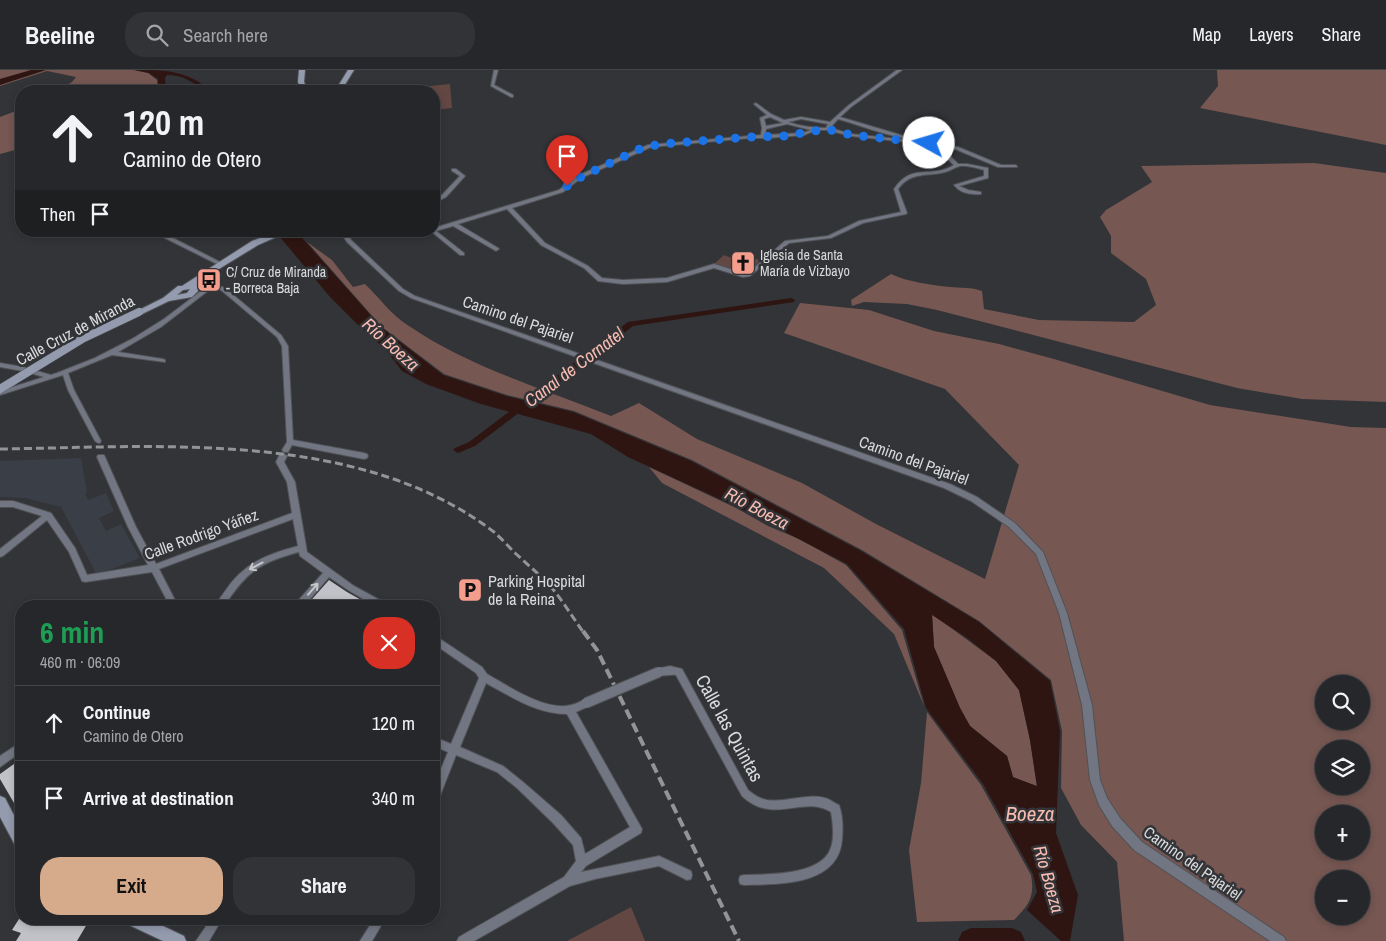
<!DOCTYPE html>
<meta charset="utf-8">
<style>
body{margin:0;font-family:"Archivo Narrow",sans-serif;background:#323336;color:#f1f3f6;height:100vh;display:flex;flex-direction:column;font-size:19px;white-space:nowrap}
*{box-sizing:border-box;margin:0}
p{font-size:16px;color:#a4a5a8}
.icon{flex:none;width:28px;height:28px;fill:none;stroke:currentColor;stroke-width:2;stroke-linecap:round;stroke-linejoin:round}
.map{position:relative;flex:1;overflow:hidden}
.details{position:absolute;left:15px;top:530px;width:425px;height:325px;display:flex;flex-direction:column;background:#26272a;border-radius:20px;box-shadow:0 2px 8px #0003,0 0 0 1px #424447}
.details>*{flex:none}
.guide{position:absolute;left:15px;top:15px;width:425px;height:152px;border-radius:20px;box-shadow:0 2px 8px #0003,0 0 0 1px #424447;background:#26272a;color:#f1f3f6;overflow:hidden}
.controls{position:absolute;left:1315px;top:605px;display:grid;gap:10px}
.controls a{display:grid;place-items:center;width:55px;height:55px;border-radius:50%;background:#26272a;box-shadow:0 2px 8px #0003,0 0 0 1px #424447;font-size:25px}
.pin{position:absolute;display:grid;place-items:center;width:42px;height:42px;color:#fff;margin:-51px -21px;border-radius:50% 50% 50% 0;rotate:-45deg;box-shadow:0 0 5px #0007}
.pin .icon{rotate:45deg}
.me{position:absolute;width:55px;margin:-28px;rotate:276deg;stroke-linejoin:round;filter:drop-shadow(0 0 4px #0008)}
.turn{display:flex;align-items:center;gap:18px;height:105px;padding:0 25px;font-size:22px}
.turn .icon{width:65px;height:65px;stroke-width:2.5}
.turn b{display:block;font-size:35px;line-height:42px}
.then{display:flex;align-items:center;height:48px;padding:0 25px;background:#0003;gap:10px;font-size:19px}
.round{display:grid;place-items:center;flex:none;width:52px;height:52px;border-radius:20px;background:#323336}
.headline{display:flex;align-items:center;justify-content:space-between;height:85px;padding:0 25px}
h1{font-size:30px;font-weight:700;line-height:38px;color:#1e9e55}
.button{display:flex;gap:10px;margin-top:auto;padding:10px 25px}
.button a{flex:1;height:58px;border-radius:20px;background:#d6ab8b;color:#111;font-size:20px;font-weight:700;line-height:58px;text-align:center}
.button a+a{background:#323336;color:#f1f3f6}
ul{padding:0;list-style:none}
li{display:flex;align-items:center;gap:15px;height:75px;padding:0 25px;border-top:1px solid #424447}
li div{flex:1}
li b{display:block;font-size:19px}
li em{font-style:normal}
header{display:flex;align-items:center;gap:30px;box-sizing:border-box;height:70px;padding:0 25px;background:#26272a;border-bottom:1px solid #424447}
header strong{font-size:24px}
nav{display:flex;gap:28px;margin-inline-start:auto;font-size:18px}
.search{width:350px;height:45px;background:#323336;display:flex;align-items:center;gap:12px;box-sizing:border-box;padding:0 18px;border-radius:20px;color:#a4a5a8;font-size:19px}
.map>svg:first-child{display:block}
</style>
<header>
<strong>Beeline</strong>
<div class="search"><svg class="icon" aria-label="search" viewBox="0 0 24 24"><circle cx="10" cy="10" r="6"/><path d="M15 15l6 6"/></svg>Search here</div>
<nav><a>Map</a><a>Layers</a><a>Share</a></nav>
</header>
<div class="map">
<svg width="1386" height="871" viewBox="0 0 1386 871">
<rect width="100%" height="100%" fill="#323438"/>
<path fill="#3a3e47" d="M81 388 87 422 85 424 88 430 106 423 114 441 99 448 106 461 121 454 140 488 97 505 61 437 25 428 0 427V391Z"/>
<g fill="#634742">
<path d="M450 14 452 38 434 40V21H377Z"/>
<path d="M724 185 734 189 738 185 760 190 750 203 714 194Z"/>
<path d="M631 837 645 871H567Z"/>
</g>
<g fill="#765752" fill-rule="evenodd">
<path d="M0 0H133L148 3 157 10 158 21H57L72 12 76 7 47 1 0 16Z"/>
<path d="M1217 0H1386V75L1200 38 1218 16Z"/>
<path d="M21 39V81L15 80 0 84V47Z"/>
<path d="M1314 93 1386 103V332L1302 329 1237 318 937 240 907 234 864 232 852 236 851 230 891 204C908 212 931 215 950 217 961 218 971 217 982 221L984 239 1039 250 1134 252 1156 235 1146 209 1111 183V166L1100 147 1106 140 1152 112 1141 96Z"/>
<path d="M307 172 332 190 353 217 365 214C379 227 392 246 409 256 471 298 542 318 611 346L639 333 697 369 802 413 876 454 985 509 1019 395 945 319 784 263 800 233 869 240 934 261 999 274 1054 289 1210 335 1351 357 1386 358V871H1124L1117 792 1081 755 1061 718 1062 661 1051 610 979 551 862 480 692 390 574 341 507 325 444 304 382 257ZM1324 614H1361V651H1324ZM1324 679H1361V716H1324ZM1324 744H1361V781H1324ZM1324 809H1361V846H1324Z"/>
<path d="M649 397 736 438 768 456 799 469 846 495 902 560 924 636 894 564 824 498 662 413Z"/>
<path d="M932 544 996 591 1019 620 1030 670 1037 717 1013 707 1007 686 970 656 960 638 934 577Z"/>
<path d="M927 642 981 715 1031 805C1035 827 1029 835 1014 850L917 852 909 780 921 713Z"/>
</g>
<g fill="#2e1511" fill-rule="evenodd">
<path d="M135 0C166 0 186 0 211 21 202 21 195 13 186 9 180 6 174 5 167 5L165 8 166 21H159L158 9 149 3Z"/>
<path d="M275 161H296L381 257 443 305 506 326 573 342 691 391 861 481 979 552 1050 611 1060 661 1056 763 1078 825 1070 871H1061L1027 840 1037 822 1033 804 983 714 926 638 904 559 847 494 737 437 628 387 591 364 481 334 426 314 402 301 386 280 356 253 330 227ZM932 545 967 568 996 591 1019 620 1030 670 1037 716 1013 707 1007 686 970 656 960 638 934 577Z"/>
</g>
<g fill="none" stroke-linecap="round" stroke-linejoin="round">
<path fill="#2e1511" fill-rule="evenodd" d="M791 228 795 230 794 232 633 256 475 376 458 383 453 380 455 378 469 372 628 252Z"/>
<g fill="#2e1511" fill-rule="evenodd">
<path d="M31 0H46L0 15V9Z"/>
<path d="M971 858H1012L1021 862 1025 871H958L962 862Z"/>
</g>
</g>
<g fill="#c0c2c7">
<path d="M739 188 754 192 749 198 733 194Z"/>
<path d="M329 510 347 522 372 536H352L342 530 336 536H306Z"/>
<path d="M21 689V745L0 709V704Z"/>
<path d="M19 849H90L77 871H16L21 863 12 860Z"/>
</g>
<g fill="none" stroke-linecap="round" stroke-linejoin="round">
<defs>
<g id="street">
<path d="M494 0H498L494 15 513 25V27H511L491 16Z"/>
<path d="M897 0H902L851 37 840 47 931 74 933 73 958 77 1001 95H1015L1017 96V97H998L955 79 936 76 950 86 958 94H967L988 98V108L959 116 968 120 981 122V124C971 125 960 123 954 115L984 106V100C976 98 968 95 960 96 955 97 950 101 945 102 926 107 911 101 898 119L907 143 906 144 863 153 831 168 789 173 750 206 743 207 714 198 667 212 623 214 598 211 584 198 541 175 507 139 458 154 498 178 499 179 496 181 453 156 436 161 464 183V185H460L432 162 407 166 380 163 378 161 407 162 434 161V158L559 120 577 106 648 75 761 65 762 58 760 48 767 45 755 35 754 34 756 33 771 44 784 50 801 47 830 52 849 35ZM770 47 783 53 766 56 764 49ZM801 49 828 54 826 58C813 58 800 56 788 52ZM838 49C853 53 868 59 883 63 914 72 929 71 954 95 932 109 912 92 894 119L901 142 859 151 828 166 785 171 748 203H743L714 194 667 208 623 210 602 208 588 196 545 173 512 138 563 122 581 108 651 77 750 68H762L766 69 768 68 804 65 816 60H827L851 66 907 72 909 71 907 70 851 64 830 58ZM787 54 811 60 803 63 765 65 766 59Z"/>
<path d="M452 99H456L465 106 446 127 434 133V130L442 125 460 106 452 101Z"/>
<path d="M341 161H356L348 164 351 170 403 219 415 226 950 414 977 427 1015 453 1043 482 1067 543 1092 635 1100 710 1107 728 1120 748 1142 772 1284 867 1286 871H1270L1134 780 1112 756 1099 735 1090 710 1082 635 1059 543 1036 484 1009 457 971 431 944 418 411 228 399 221 347 172 343 166 340 164 341 163Z"/>
<path d="M161 164H165L224 194 221 196 161 166Z"/>
<path d="M216 215 225 218 281 265 288 276 293 370 364 383 367 384 368 386 367 388 364 389 292 375 288 382H284L282 380 287 372 282 276 277 267 221 220 216 219 209 220 161 257 118 282 163 289 165 290V292L112 285 68 303 74 320 101 371 100 373H98L95 371 68 320 63 305 0 325V321L44 307 23 301 0 297V293L23 297 51 305 57 303 95 288 132 269 164 249 205 218Z"/>
<path d="M283 383 287 386 284 392 295 412 307 482 354 516 385 533 386 536H375L348 520 329 507 304 536H295L296 533 323 503 300 486 299 482C258 493 247 502 224 536H215C218 531 222 525 226 520 244 493 268 484 298 476L293 449 159 499 178 536H170L152 502 85 512 82 511 69 482 47 450 3 486 0 487V479L42 446 13 437H0V431H13L51 443 75 478 87 505 148 495 128 457 97 387 98 385H104L105 387 136 457 156 494 292 443 287 412 276 392 280 384Z"/>
<path d="M434 565 482 597 487 604C508 616 546 642 571 635 576 634 581 631 586 629L589 630 591 633 589 636 576 642 642 759 641 763 586 796 581 802 659 786 691 801 692 805 691 809 687 810 659 796 595 809 570 816 474 871H457L459 867 564 807 576 791 573 775 553 753 517 718 497 702 456 685 438 731 434 732V716L448 682 434 676V667L451 674 479 608 476 603 434 574ZM486 613C512 627 537 644 567 644L630 757 585 784 581 768 561 745 523 712 503 696 460 677Z"/>
<path d="M670 596 682 599 748 720C751 722 754 725 758 727 777 737 804 722 825 728 830 729 834 733 839 735 843 746 843 759 842 770 838 816 779 814 744 815L740 814 739 810 740 806 744 805C767 804 819 806 830 780 835 769 833 754 831 742 803 724 774 756 742 726L676 605C669 604 662 607 656 605L655 602 656 599Z"/>
<path d="M21 672V682L0 697V686Z"/>
<path d="M211 849H222L209 871H196Z"/>
<path d="M374 849H385L372 871H360Z"/>
</g>
<g id="secondary">
<path d="M299 0H305L304 12 308 21H302L298 12Z"/>
<path d="M348 0H354L341 21H335Z"/>
<path d="M280 161H290L258 175 201 210 202 212 197 218 198 221 192 227 169 231 142 244H139L135 242 163 228 178 216H182L252 171ZM190 219 187 223 177 225 183 220Z"/>
<path d="M0 726 5 728 21 759V779L16 777 0 747Z"/>
<path d="M125 849H148L184 866 186 871H163L127 854Z"/>
</g>
</defs>
<use href="#street" stroke="#505256" stroke-width="2"/>
<use href="#secondary" stroke="#505256" stroke-width="2"/>
<use href="#street" fill="#727682" fill-rule="evenodd"/>
<use href="#secondary" fill="#949bae" fill-rule="evenodd"/>
<path stroke="#929497" stroke-width="3" stroke-dasharray="8 4" stroke-linecap="butt" d="M0 379C160 377 359 359 494 462 501 468 508 476 515 483 527 494 540 505 551 517 563 531 573 548 584 563"/>
<path stroke="#929497" stroke-width="4" stroke-dasharray="10 5" stroke-linecap="butt" d="M583 561 597 580 739 871"/>
<defs>
<path id="street-bridge" d="M586 633 659 602"/>
<path id="secondary-bridge" d="M0 319 82 269 139 242"/>
</defs>
<use href="#street-bridge" stroke="#505256" stroke-width="12" stroke-linecap="butt"/>
<use href="#secondary-bridge" stroke="#505256" stroke-width="9" stroke-linecap="butt"/>
<use href="#street-bridge" stroke="#727682" stroke-width="10"/>
<use href="#secondary-bridge" stroke="#949bae" stroke-width="8"/>
</g>
<defs><path id="oneway-shaft" d="M-6 0H5M1.5-3L5.5 0L1.5 3" fill="none" stroke-width="1.6" stroke-linecap="round" stroke-linejoin="round" transform="scale(1.25)"/></defs>
<g stroke="#c4c6ca">
<use href="#oneway-shaft" transform="translate(256 496) rotate(152)"/>
<use href="#oneway-shaft" transform="translate(313 519) rotate(-49)"/>
</g>
<g fill="none" stroke-linecap="round" stroke-linejoin="round">
<path stroke="#1a73e8" stroke-width="9" stroke-dasharray="0 16.2" d="M567 116 579 108 625 86 642 78 661 74 750 67 784 66 827 59 851 65 929 73"/>
</g>
<defs>
<symbol id="church-square" viewBox="-11 -11 22 22"><rect x="-9" y="-9" width="18" height="18" rx="4" fill="#f59d8d" stroke="#323438"/><path d="M-1.2-6h2.4v3.5h3.3v2.4h-3.3V6h-2.4V-.1h-3.3v-2.4h3.3Z" fill="#111"/></symbol>
<symbol id="bus-square" viewBox="-11 -11 22 22"><rect x="-9" y="-9" width="18" height="18" rx="4" fill="#f59d8d" stroke="#323438"/><path d="M-5-6H5V4H4V6H2V4H-2V6H-4V4H-5ZM-3.5-4V0h7V-4ZM-3.5 1.2v1.5H-2V1.2ZM2 1.2v1.5H3.5V1.2Z" fill="#111"/></symbol>
<symbol id="parking-square" viewBox="-11 -11 22 22"><rect x="-9" y="-9" width="18" height="18" rx="4" fill="#f59d8d" stroke="#323438"/><path d="M-3.5-5.5H1a3.5 3.5 0 0 1 0 7H-1V5.5H-3.5ZM-1-3.4V-.6H.8a1.4 1.4 0 0 0 0-2.8Z" fill="#111"/></symbol>
</defs>
<g fill-rule="evenodd">
<use href="#church-square" x="729" y="179" width="28" height="28"/>
<use href="#bus-square" x="195" y="196" width="28" height="28"/>
<use href="#parking-square" x="456" y="506" width="28" height="28"/>
</g>
<g text-anchor="middle" dominant-baseline="central" stroke-width="5" stroke-linejoin="round" paint-order="stroke">
<g font-size="14" fill="#d9dadc" stroke="#323438" text-anchor="start">
<text x="760" y="185">Iglesia de Santa<tspan x="760" dy="16">María de Vizbayo</tspan></text>
<text x="226" y="202">C/ Cruz de Miranda<tspan x="226" dy="16">- Borreca Baja</tspan></text>
</g>
<g font-size="16" fill="#d9dadc" stroke="#323438">
<text transform="translate(518 249) rotate(19)">Camino del Pajariel</text>
<text transform="translate(75 260) rotate(-28)">Calle Cruz de Miranda</text>
<text transform="translate(914 390) rotate(20)">Camino del Pajariel</text>
<text transform="translate(201 464) rotate(-20)">Calle Rodrigo Yáñez</text>
<text transform="translate(1193 793) rotate(35)">Camino del Pajariel</text>
</g>
<g font-size="16" fill="#d9dadc" stroke="#323438" text-anchor="start">
<text x="488" y="511">Parking Hospital<tspan x="488" dy="18">de la Reina</tspan></text>
</g>
<g font-size="18" font-style="italic" fill="#f8bcb1" stroke="#323438">
<text transform="translate(391 274) rotate(42)">Río Boeza</text>
<text transform="translate(574 297) rotate(-37)">Canal de Cornatel</text>
<text transform="translate(757 438) rotate(28)">Río Boeza</text>
<text transform="translate(1049 809) rotate(74)">Río Boeza</text>
</g>
<g font-size="19" fill="#d9dadc" stroke="#323438">
<text transform="translate(730 658) rotate(61)">Calle las Quintas</text>
</g>
<g font-size="21" font-style="italic" fill="#f8bcb1" stroke="#323438">
<text x="1030" y="743">Boeza</text>
</g>
</g>
</svg>
<div class="controls">
<a><svg class="icon" aria-label="search" viewBox="0 0 24 24"><circle cx="10" cy="10" r="6"/><path d="M15 15l6 6"/></svg></a>
<a><svg class="icon" aria-label="layers" viewBox="0 0 24 24"><path d="M12 4l9 5-9 5-9-5zM3 14l9 5 9-5"/></svg></a>
<a>+</a>
<a>−</a>
</div>
<div class="pin" style="left:567px;top:116px;background:#d93025"><svg class="icon" aria-label="arrive" viewBox="0 0 24 24"><path d="M6 21V4h12l-3 4 3 4H6"/></svg></div>
<svg class="me" style="left:929px;top:73px" viewBox="-20 -20 40 40"><circle r="19" fill="#fff"/><path d="M0-13L10 11 0 6-10 11z" fill="#1a73e8"/></svg>
<div class="guide">
<div class="turn"><svg class="icon" aria-label="ahead" viewBox="0 0 24 24"><path d="M12 20V5M6 11l6-6 6 6"/></svg><div><b>120 m</b>Camino de Otero</div></div>
<div class="then">Then<svg class="icon" aria-label="arrive" viewBox="0 0 24 24"><path d="M6 21V4h12l-3 4 3 4H6"/></svg></div>
</div>
<section class="details">
<div class="headline"><div><h1>6 min</h1><p>460 m · 06:09</p></div><a class="round" style="background:#d93025;color:#fff"><svg class="icon" aria-label="close" viewBox="0 0 24 24"><path d="M6 6l12 12M18 6L6 18"/></svg></a></div>
<ul>
<li><svg class="icon" aria-label="ahead" viewBox="0 0 24 24"><path d="M12 20V5M6 11l6-6 6 6"/></svg><div><b>Continue</b><p>Camino de Otero</p></div><em>120 m</em></li>
<li><svg class="icon" aria-label="arrive" viewBox="0 0 24 24"><path d="M6 21V4h12l-3 4 3 4H6"/></svg><div><b>Arrive at destination</b></div><em>340 m</em></li>
</ul>
<div class="button"><a>Exit</a><a>Share</a></div>
</section>
</div>
